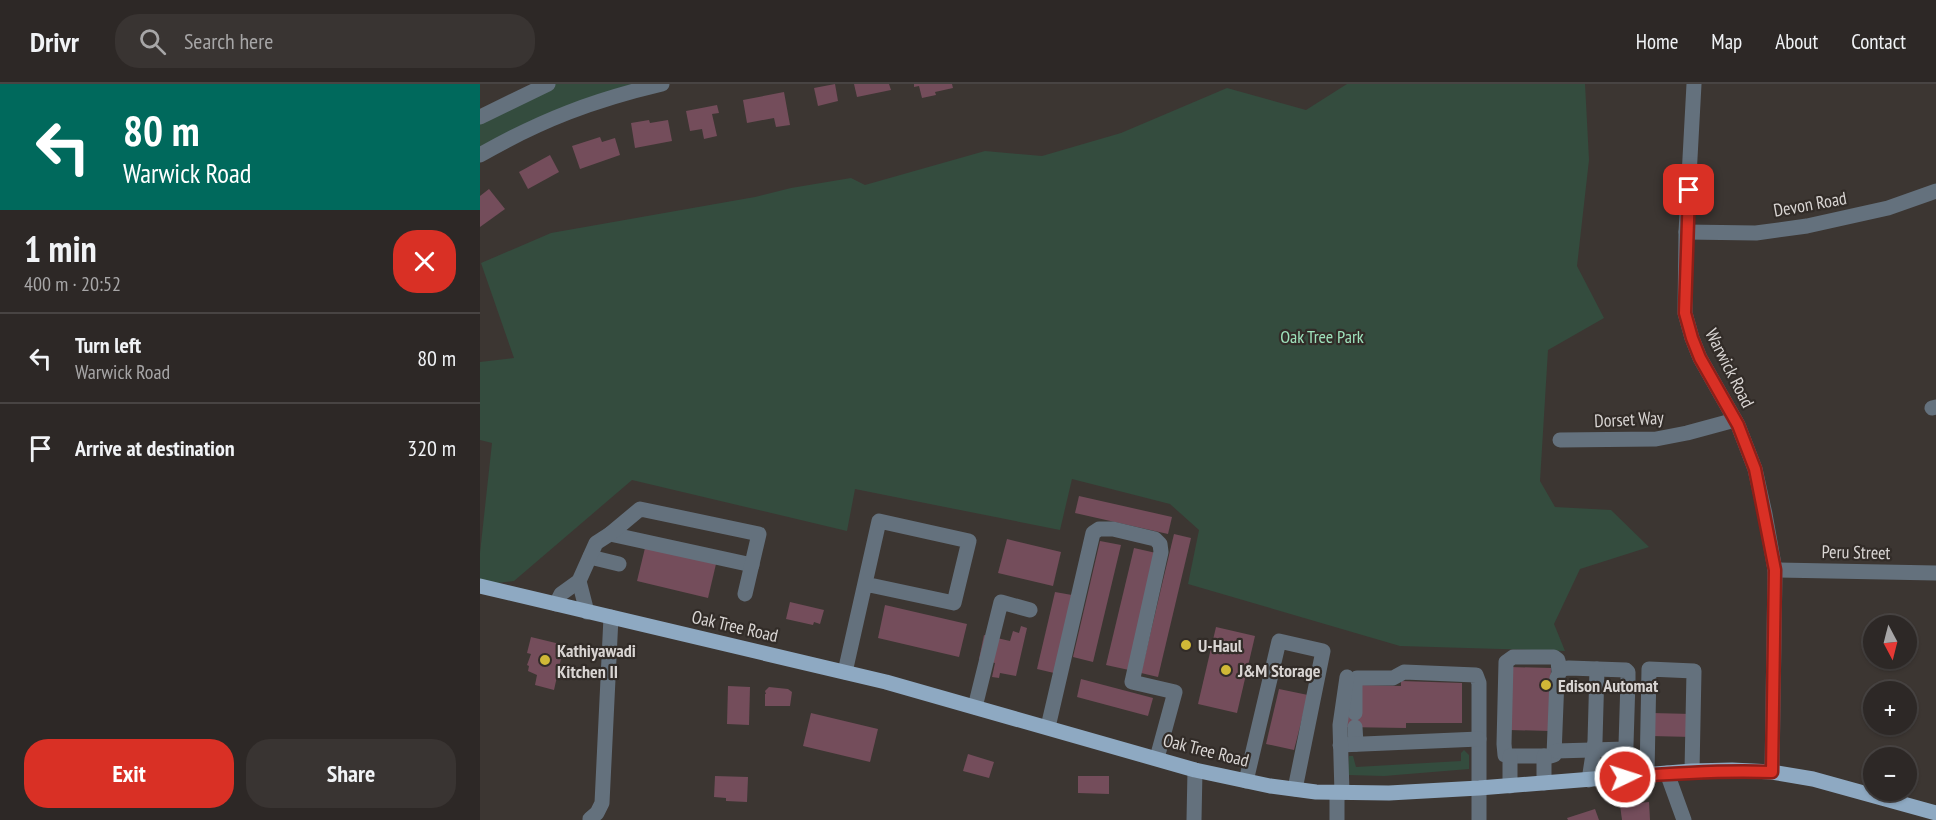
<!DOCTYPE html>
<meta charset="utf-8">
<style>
body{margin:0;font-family:"PT Sans Narrow",sans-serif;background:#393432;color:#f1f3f6;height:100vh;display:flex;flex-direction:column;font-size:22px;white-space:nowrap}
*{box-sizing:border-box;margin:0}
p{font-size:20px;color:#a7a6a7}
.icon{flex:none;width:33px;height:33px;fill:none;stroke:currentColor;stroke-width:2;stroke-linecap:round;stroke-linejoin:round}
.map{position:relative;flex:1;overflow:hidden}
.drawer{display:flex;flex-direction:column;background:#2d2826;width:480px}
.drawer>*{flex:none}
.guide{background:#00695c;color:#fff;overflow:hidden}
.needle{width:39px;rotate:173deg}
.buttons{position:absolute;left:1383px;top:531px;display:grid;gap:12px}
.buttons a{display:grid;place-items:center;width:54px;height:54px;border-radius:50%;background:#2d2826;box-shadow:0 2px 4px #0004,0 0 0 2px #484443;font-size:30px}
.pin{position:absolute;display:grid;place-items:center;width:51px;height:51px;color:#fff;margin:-26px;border-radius:12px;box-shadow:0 3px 9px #0006}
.me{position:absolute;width:66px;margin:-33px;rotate:86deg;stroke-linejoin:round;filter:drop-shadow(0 0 4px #0008)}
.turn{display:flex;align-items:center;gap:21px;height:126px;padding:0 24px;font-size:27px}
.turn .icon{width:78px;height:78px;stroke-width:2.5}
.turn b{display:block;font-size:42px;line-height:51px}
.round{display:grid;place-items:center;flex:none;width:63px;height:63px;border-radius:24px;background:#393432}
.overview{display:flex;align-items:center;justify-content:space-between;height:102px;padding:0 24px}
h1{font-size:36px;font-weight:600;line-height:45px}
.button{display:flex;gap:12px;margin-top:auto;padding:12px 24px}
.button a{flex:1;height:69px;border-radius:24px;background:#d93025;color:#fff;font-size:24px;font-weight:600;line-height:69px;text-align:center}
.button a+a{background:#393432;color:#f1f3f6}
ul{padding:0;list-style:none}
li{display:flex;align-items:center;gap:18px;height:90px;padding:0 24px;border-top:2px solid #484443}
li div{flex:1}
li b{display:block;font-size:22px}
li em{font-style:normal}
header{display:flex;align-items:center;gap:36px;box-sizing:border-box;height:84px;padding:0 30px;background:#2d2826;border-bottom:2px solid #484443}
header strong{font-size:28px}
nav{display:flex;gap:33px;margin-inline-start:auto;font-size:21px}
.search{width:420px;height:54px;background:#393432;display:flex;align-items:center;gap:15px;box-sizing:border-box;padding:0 21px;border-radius:24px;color:#a7a6a7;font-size:22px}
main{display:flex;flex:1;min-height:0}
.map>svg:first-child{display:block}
</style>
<header>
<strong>Drivr</strong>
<div class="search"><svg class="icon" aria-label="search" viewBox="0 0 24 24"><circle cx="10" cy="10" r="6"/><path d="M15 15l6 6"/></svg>Search here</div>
<nav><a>Home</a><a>Map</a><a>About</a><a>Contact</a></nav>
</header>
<main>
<section class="drawer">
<div class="guide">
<div class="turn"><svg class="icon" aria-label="left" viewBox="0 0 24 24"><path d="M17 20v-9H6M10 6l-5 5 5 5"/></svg><div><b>80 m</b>Warwick Road</div></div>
</div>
<div class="overview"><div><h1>1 min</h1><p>400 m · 20:52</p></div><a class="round" style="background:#d93025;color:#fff"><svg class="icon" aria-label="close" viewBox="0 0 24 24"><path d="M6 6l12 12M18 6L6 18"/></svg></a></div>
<ul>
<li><svg class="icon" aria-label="left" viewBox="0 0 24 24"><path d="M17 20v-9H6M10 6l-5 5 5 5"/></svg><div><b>Turn left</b><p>Warwick Road</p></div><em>80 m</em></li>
<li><svg class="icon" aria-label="arrive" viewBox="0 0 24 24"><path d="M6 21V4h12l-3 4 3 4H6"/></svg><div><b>Arrive at destination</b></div><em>320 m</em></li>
</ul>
<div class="button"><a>Exit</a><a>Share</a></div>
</section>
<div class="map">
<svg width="1456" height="736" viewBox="0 0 1456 736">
<rect width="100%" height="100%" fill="#3c3632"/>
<g fill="#344c3e">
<path d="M68 0H182L137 11 0 71V33Z"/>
<path d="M867 0H1105L1109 76 1097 182 1124 234 1068 266 1060 397 1075 423 1131 426 1169 463 1100 485 1074 540 1085 567 920 562 708 500 719 446 690 420 592 395 580 446 375 405 367 447 152 396 34 497 0 501V469L12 359 0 356V278L34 274 1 179 71 149 275 113 311 104 371 94 385 101 505 67 562 72 641 49 747 4 826 26Z"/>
<path d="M984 666 989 671V685L904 692 868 691 869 672H873L876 683 981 677V669Z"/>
</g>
<g fill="#744d5b">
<path d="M355 0 358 17 338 22 334 4Z"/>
<path d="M374 0H409L411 6 377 13Z"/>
<path d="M434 0H472L473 4 455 8 456 11 442 14 439 2 434 3Z"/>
<path d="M304 8 310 41 296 43 294 34 267 39 263 16Z"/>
<path d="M237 21 239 29 232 30 237 52 224 55 222 45 210 47 206 27Z"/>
<path d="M169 36 170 39 188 36 192 57 155 64 151 39Z"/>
<path d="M120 53 122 58 135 54 140 71 100 85 92 62Z"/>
<path d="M70 71 79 88 48 105 39 88Z"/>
<path d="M9 105 25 125 0 143V112Z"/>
<path d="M599 412 692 433 688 450 595 429Z"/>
<path d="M694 450 711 454 678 593 661 589Z"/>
<path d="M527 455 581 468 573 502 518 489Z"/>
<path d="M620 457 641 461 613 578 593 573Z"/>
<path d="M165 464 236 480 228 514 157 497Z"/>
<path d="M654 464 676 469 649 586 626 581Z"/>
<path d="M575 508 592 511 574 589 557 585Z"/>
<path d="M310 518 344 526 340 540 334 538 333 541 306 535Z"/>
<path d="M405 521 487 540 479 573 398 554Z"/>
<path d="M541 542 547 544 536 592 520 589 519 594 512 593 515 579 499 575 504 551 530 557 533 547 539 549Z"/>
<path d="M736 543 775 552 757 629 718 620Z"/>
<path d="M51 553 84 561 74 606 55 601 57 591 48 587 49 582 47 581 51 570 47 569Z"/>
<path d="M1030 583 1071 584 1070 647 1029 646Z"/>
<path d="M601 595 673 614 668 632 597 613Z"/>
<path d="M921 597 982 599V639H926V644L864 643 879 601 921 602Z"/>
<path d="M248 602 270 603 269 641 247 640Z"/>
<path d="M289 603 308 605 312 608 310 622H285V610H286L285 607Z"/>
<path d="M799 605 828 611 814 666 786 660Z"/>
<path d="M331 629 398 645 390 678 323 662Z"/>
<path d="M1172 629 1212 630V653L1171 652Z"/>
<path d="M488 670 514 678 509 694 483 687Z"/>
<path d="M235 692 268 693 267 718 246 717V714L234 713Z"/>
<path d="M598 692H629V710L598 709Z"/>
<path d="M1169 718 1170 736H1142L1140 721Z"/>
<path d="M1115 725 1119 736H1088L1087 734Z"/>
</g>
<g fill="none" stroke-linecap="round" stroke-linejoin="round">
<g stroke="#64717d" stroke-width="15">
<path d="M1214 0 1206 148 1205 229 1212 254 1220 274 1258 341 1275 385 1285 430 1295 486 1292 688"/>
<path d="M0 33 68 0"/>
<path d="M0 71C61 36 114 16 182 0"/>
<path d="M1206 148 1276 149 1327 142 1408 124 1456 107"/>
<path d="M1452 324 1456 323"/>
<path d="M1080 356 1176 355 1207 349 1255 336"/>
<path d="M130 450 272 481"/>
<path d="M110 473 139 480"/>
<path d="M1295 486 1456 489"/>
<path d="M99 497 107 528"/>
<path d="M76 520 81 510 99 497 116 459 130 450 160 425 279 450 265 510"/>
<path d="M365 588 399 437 489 457 474 519 385 500"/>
<path d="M1079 588 1078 576 1074 573H1033L1026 578 1024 660 1025 671 1030 672H1071L1074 671 1077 594 1081 585 1089 584 1146 586 1148 588V596L1145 693"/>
<path d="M495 623 521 518 550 526"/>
<path d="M875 629V597L877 594H913L924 588 996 591 999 599V736"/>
<path d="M568 643 613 449 619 445H633L675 455 680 460 681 468 652 598 695 608 677 674"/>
<path d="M875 643 876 660"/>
<path d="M860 661 999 655"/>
<path d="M1076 667 1146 665"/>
<path d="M1187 689 1204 736"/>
<path d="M1167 691 1169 585 1214 587 1212 687"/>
<path d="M1109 696 1115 657 1117 585"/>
<path d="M766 697 799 557 843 567 815 705"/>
<path d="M1064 699V672"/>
<path d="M1030 702V672"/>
<path d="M862 709 860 641 867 593"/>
<path d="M110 735 117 729 122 719 131 533"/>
<path d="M714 736 715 686"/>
<path d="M857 736V709"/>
</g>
<path stroke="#8ea9c2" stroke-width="15" d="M0 502 406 598 715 686 790 702 836 708 909 709 999 704 1212 687 1252 686 1292 688 1333 695 1456 729"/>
</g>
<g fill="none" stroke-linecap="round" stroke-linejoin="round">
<defs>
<path id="route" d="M1145 693C1195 689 1243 686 1292 688L1295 486 1275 385 1258 341 1220 274 1212 254 1205 229 1209 106"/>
</defs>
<use href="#route" stroke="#8d1f18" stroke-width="15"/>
<use href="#route" stroke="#d93025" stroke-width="10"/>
</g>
<g fill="#d0b837" stroke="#322c28" stroke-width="2">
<circle cx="706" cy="561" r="6"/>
<circle cx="65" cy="576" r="6"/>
<circle cx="746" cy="586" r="6"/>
<circle cx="1066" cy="601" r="6"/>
</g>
<g text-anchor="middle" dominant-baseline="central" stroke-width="4.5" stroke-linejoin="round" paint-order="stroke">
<g font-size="18" fill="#d9d5d3" stroke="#322c28">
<text transform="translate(1330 120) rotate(-10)">Devon Road</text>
<text transform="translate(1250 284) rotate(63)">Warwick Road</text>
<text transform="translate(1149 335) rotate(-3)">Dorset Way</text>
<text transform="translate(1376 468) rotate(1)">Peru Street</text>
<text transform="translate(255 542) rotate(13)">Oak Tree Road</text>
<text transform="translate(726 666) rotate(14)">Oak Tree Road</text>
</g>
<g font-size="18" fill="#9ee1bb" stroke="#322c28">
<text x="842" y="252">Oak Tree Park</text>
</g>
<g font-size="18" font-weight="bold" fill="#d9d5d3" stroke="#322c28" text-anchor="start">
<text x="718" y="561">U-Haul</text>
<text x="77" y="566">Kathiyawadi<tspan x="77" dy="21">Kitchen II</tspan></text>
<text x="758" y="586">J&amp;M Storage</text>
<text x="1078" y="601">Edison Automat</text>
</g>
</g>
</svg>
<div class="buttons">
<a><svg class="needle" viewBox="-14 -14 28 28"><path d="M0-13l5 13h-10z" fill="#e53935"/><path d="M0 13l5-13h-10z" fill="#a7a6a7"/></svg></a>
<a>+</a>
<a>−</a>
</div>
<div class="pin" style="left:1209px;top:106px;background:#d93025"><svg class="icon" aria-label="arrive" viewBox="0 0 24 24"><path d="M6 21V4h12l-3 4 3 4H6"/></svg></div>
<svg class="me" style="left:1145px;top:693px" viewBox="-20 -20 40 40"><circle r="17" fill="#d93025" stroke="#fff" stroke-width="3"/><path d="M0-11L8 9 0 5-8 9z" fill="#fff"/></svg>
</div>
</main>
